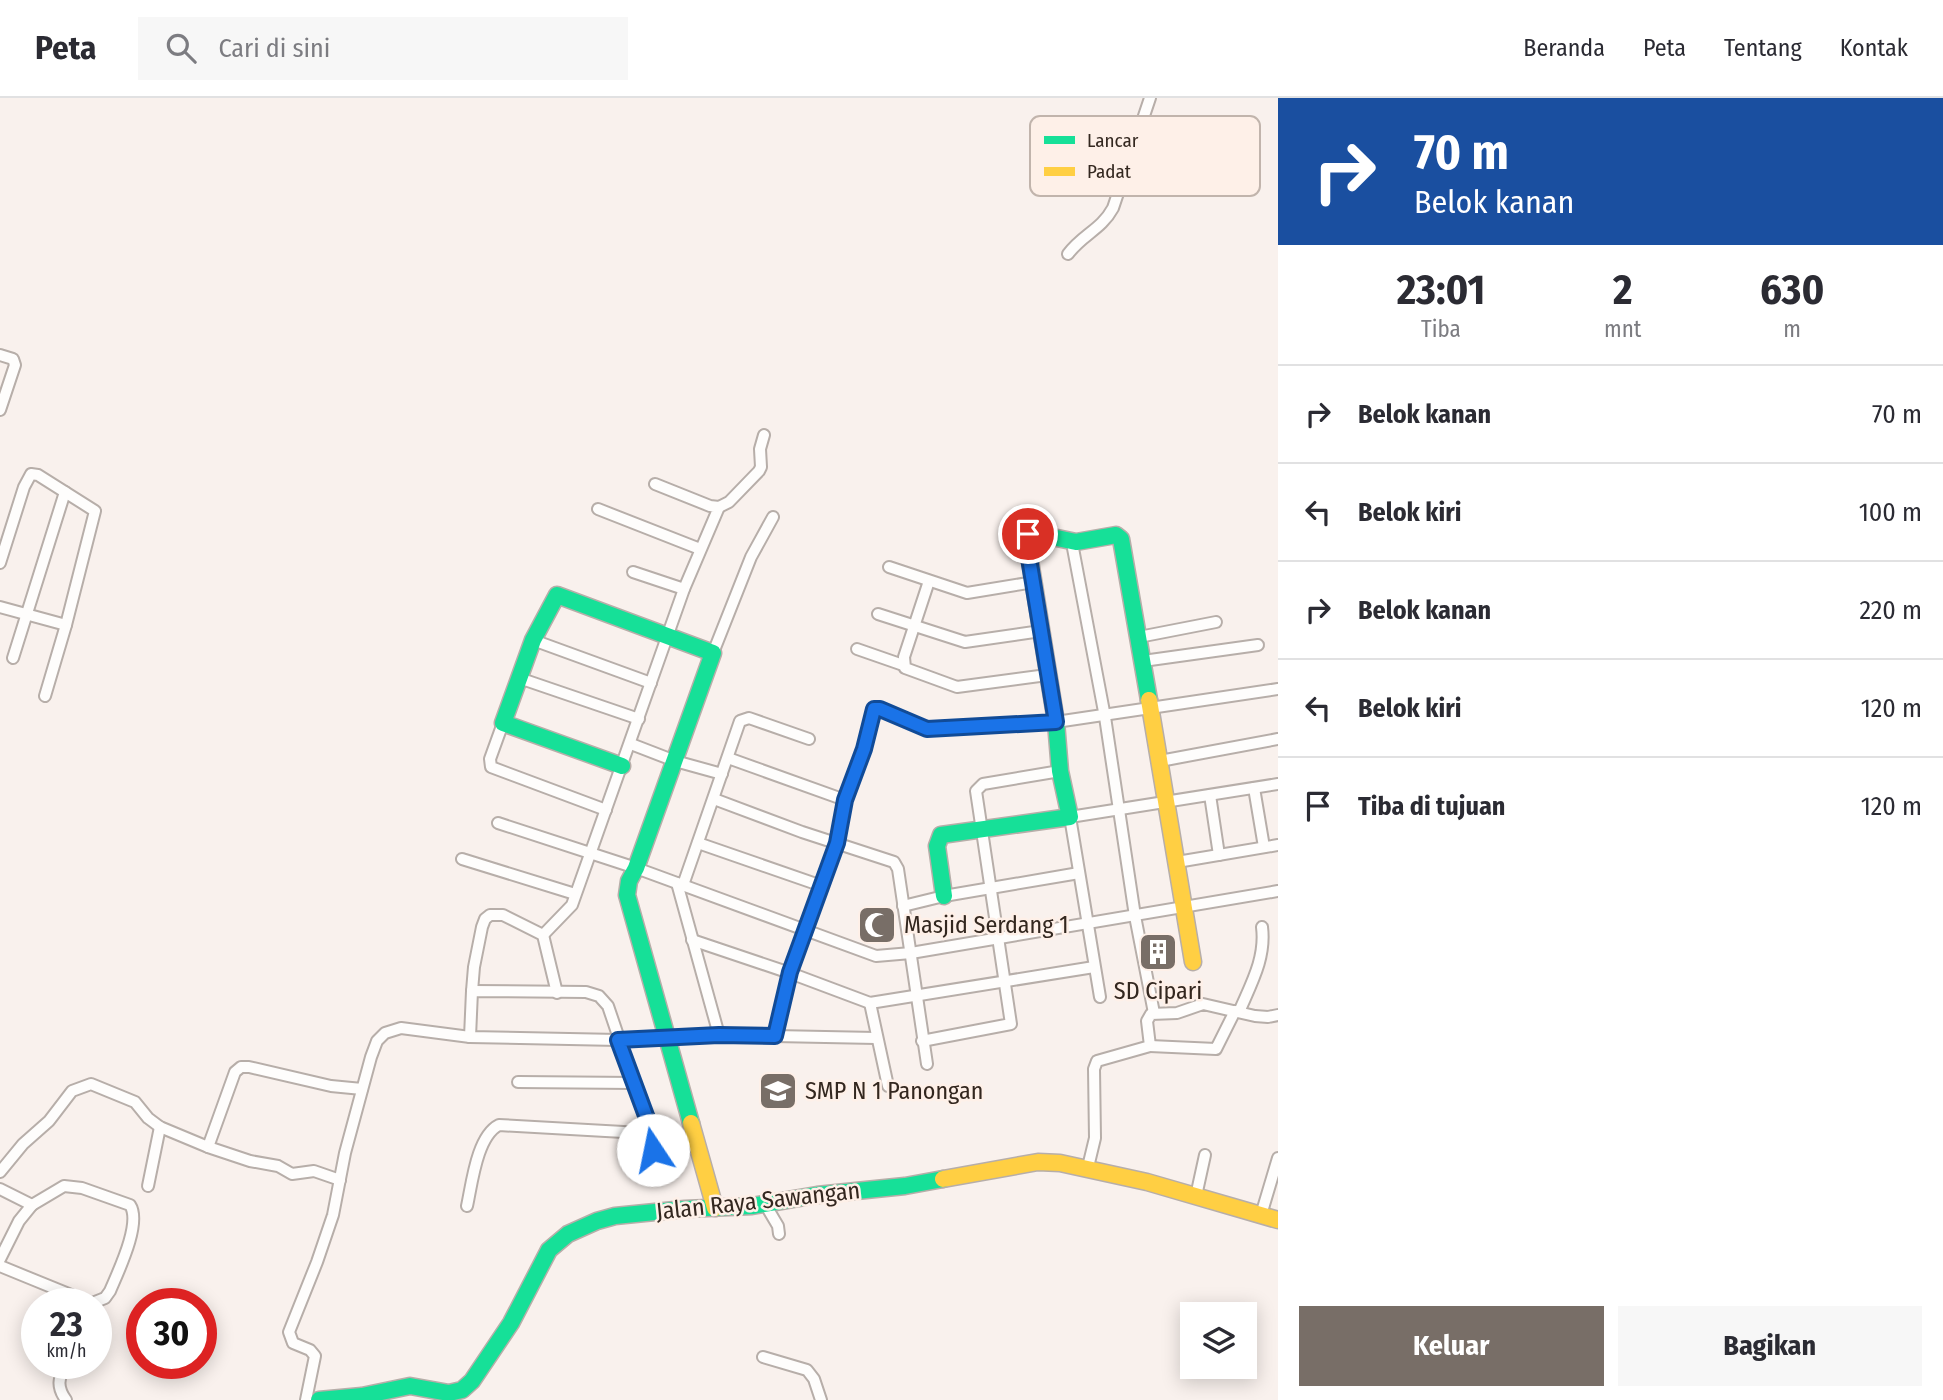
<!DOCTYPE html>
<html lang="id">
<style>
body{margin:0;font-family:"Fira Sans Condensed",sans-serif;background:#f7f7f7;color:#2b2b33;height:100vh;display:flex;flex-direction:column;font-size:26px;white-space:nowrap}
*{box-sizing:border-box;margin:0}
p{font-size:23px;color:#7c7c81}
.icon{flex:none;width:38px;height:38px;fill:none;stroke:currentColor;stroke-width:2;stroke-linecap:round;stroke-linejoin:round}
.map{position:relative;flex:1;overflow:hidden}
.drawer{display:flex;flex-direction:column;background:#fff;width:665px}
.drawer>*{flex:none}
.hud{background:#1a4fa0;color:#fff;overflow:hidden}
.fabs{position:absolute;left:1180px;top:1204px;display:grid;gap:14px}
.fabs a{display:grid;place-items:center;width:77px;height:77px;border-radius:0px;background:#fff;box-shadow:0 4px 18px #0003;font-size:35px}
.speed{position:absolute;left:21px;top:1190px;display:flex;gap:14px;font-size:35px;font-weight:700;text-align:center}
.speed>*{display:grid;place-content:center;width:91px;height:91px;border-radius:50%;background:#fff;box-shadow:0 4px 18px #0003;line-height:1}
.speed small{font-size:18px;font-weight:400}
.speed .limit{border:10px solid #d22;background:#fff;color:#111}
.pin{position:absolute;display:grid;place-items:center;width:60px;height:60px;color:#fff;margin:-30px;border:4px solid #fff;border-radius:50%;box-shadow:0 2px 7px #0007}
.me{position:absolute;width:77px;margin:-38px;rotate:349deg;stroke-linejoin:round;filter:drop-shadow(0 0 5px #0008)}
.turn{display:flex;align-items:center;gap:24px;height:147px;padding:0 21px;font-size:32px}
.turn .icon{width:91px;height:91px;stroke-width:2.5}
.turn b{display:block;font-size:49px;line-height:60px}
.eta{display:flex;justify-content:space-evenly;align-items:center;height:119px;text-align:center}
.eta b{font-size:42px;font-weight:700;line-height:49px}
.action{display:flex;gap:14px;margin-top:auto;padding:14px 21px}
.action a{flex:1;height:80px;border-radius:0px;background:#786e67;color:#fff;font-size:28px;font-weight:700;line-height:80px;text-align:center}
.action a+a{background:#f7f7f7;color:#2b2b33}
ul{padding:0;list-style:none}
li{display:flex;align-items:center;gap:21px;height:98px;padding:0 21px;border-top:2px solid #e1e1e2}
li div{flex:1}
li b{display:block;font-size:26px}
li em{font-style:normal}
header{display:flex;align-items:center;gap:42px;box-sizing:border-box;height:98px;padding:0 35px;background:#fff;border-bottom:2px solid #e1e1e2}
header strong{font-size:33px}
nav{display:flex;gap:38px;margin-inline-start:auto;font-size:24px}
.search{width:490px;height:63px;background:#f7f7f7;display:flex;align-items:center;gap:18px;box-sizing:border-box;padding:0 24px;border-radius:0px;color:#7c7c81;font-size:26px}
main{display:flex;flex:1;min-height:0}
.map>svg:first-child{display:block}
</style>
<header>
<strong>Peta</strong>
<div class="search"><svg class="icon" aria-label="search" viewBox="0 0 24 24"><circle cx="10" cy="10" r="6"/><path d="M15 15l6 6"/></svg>Cari di sini</div>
<nav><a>Beranda</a><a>Peta</a><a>Tentang</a><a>Kontak</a></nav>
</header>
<main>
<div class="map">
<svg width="1278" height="1302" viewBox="0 0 1278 1302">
<rect width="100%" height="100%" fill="#f9f1ed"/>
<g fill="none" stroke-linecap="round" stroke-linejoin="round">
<defs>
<g id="street">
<path d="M1068 156C1083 136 1101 132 1113 110L1150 0"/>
<path d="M0 257 13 261 15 267 0 312"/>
<path d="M719 409 729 404 759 373 761 369 760 351 764 337"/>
<path d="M598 411 700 451"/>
<path d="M1072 445 1105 619 1135 818 1154 915"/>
<path d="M0 465 24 389 31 376 38 377 95 413 66 527 45 598"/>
<path d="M889 469 967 495 1034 484"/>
<path d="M633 474 684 491"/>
<path d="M929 483 904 559 905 570 957 589 1047 577"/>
<path d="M0 509 66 527"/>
<path d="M878 516 965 544 1041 533"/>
<path d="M1139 539 1216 524"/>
<path d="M533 542 651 585"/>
<path d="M857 551 903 567"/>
<path d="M713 555 751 459 773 419"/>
<path d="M13 560 65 394"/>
<path d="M1143 563 1258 547"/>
<path d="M519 580 639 621"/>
<path d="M503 625 490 661 491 669 606 712"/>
<path d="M631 646 675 663 722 676"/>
<path d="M728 660 845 702"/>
<path d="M1160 663 1278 641"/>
<path d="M1254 690 1264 749"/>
<path d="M1210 697 1219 757"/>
<path d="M714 701 802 734 894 764 898 771 927 966"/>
<path d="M498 725 636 770 876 858 911 855 1278 793"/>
<path d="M698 745 822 788"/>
<path d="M462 761 575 796"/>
<path d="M1177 764 1278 747"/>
<path d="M677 785 719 937"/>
<path d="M683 787 740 623 749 620 809 641"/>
<path d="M903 808 944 798 1079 775"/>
<path d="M543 837 572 807 684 491 719 409 710 408 655 386"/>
<path d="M692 842 790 875 870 905 1094 869"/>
<path d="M472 893 474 869 482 829 485 821 490 817H503L543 837 557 895"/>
<path d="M1100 899 1070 719 1278 686"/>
<path d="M870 905 888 988"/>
<path d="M1239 914C1251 886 1266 860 1262 829"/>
<path d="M775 938 790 875 837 745 845 702 864 651 874 611H880L927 631 1056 624 1278 591"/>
<path d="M922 943 1011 926 976 693 983 686 1060 673"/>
<path d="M1150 948 1216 951 1235 913"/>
<path d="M518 984 634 985"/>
<path d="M649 1033 653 1052"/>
<path d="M208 1049 235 974 241 969H249L331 988 362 991"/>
<path d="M1088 1069 1095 1040 1094 971 1097 963 1150 948 1147 923 1151 916 1177 915 1203 906 1255 918 1268 919 1278 917"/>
<path d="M0 1074 23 1046 49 1023 72 993 91 986 135 1004 148 1020 160 1029 208 1049 250 1063 278 1068 292 1076 314 1073 340 1082"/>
<path d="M148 1088 160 1029"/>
<path d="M0 1091 32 1107 19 1123 0 1161"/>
<path d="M1196 1098 1205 1057"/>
<path d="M765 1106 778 1128 779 1136"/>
<path d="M32 1107 64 1088 82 1090 130 1107C142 1125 118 1174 110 1193L105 1200 90 1206"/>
<path d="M467 1108C472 1085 477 1038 499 1027L641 1035 649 1033V1029L608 908 599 898 586 894 472 893 470 939"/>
<path d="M1261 1117 1278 1060"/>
<path d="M0 1168 76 1199 83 1206"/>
<path d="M763 1259 807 1272 814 1281 821 1302"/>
<path d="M65 1265C59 1281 56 1288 66 1302"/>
<path d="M306 1302 315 1258 310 1252 293 1245 289 1234 317 1164 333 1117 345 1055 371 959 377 943 385 935 401 930 470 939 618 942 719 937 876 940"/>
</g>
<g id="fast">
<path d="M622 668 503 625 533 542 557 497 713 555 636 770 629 783 627 797 691 1025"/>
<path d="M944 798 937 748 941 737 1070 719 1060 673 1056 624 1026 438 1038 436 1076 444 1116 437 1121 441 1149 602"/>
<path d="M319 1302 362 1298 410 1288 449 1295 462 1292 472 1283 511 1225 549 1152 568 1136 597 1123 615 1118 685 1111 752 1108 817 1097 905 1088 943 1081"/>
</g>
<g id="slow">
<path d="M1149 602 1193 864"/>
<path d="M691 1025 715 1110"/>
<path d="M943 1081 1038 1064 1060 1065 1147 1084 1278 1122"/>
</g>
</defs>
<use href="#street" stroke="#b7aea9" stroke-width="14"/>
<use href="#fast" stroke="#b7aea9" stroke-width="19"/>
<use href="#slow" stroke="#b7aea9" stroke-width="19"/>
<use href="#street" stroke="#fefdfc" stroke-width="10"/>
<use href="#fast" stroke="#16e098" stroke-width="16"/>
<use href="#slow" stroke="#ffcf43" stroke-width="16"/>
</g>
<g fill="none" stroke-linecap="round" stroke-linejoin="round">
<defs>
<path id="route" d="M653 1052 648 1023 618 942 719 937 775 938 790 874 837 745 845 702 864 651 874 611H880L927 631 1056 624 1027 448 1026 438 1028 436"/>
</defs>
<use href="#route" stroke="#114b97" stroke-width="18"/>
<use href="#route" stroke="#1a73e8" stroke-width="12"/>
</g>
<defs>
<symbol id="mosque-square" viewBox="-11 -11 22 22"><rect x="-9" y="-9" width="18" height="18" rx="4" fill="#786e67" stroke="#fef0e8"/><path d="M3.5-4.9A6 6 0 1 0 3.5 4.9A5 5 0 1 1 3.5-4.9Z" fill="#fff"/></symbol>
<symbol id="building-square" viewBox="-11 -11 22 22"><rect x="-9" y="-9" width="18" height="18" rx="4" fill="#786e67" stroke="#fef0e8"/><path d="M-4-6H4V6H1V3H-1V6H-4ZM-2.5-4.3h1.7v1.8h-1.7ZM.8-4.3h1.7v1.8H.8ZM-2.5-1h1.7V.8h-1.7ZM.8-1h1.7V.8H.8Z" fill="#fff"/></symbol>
<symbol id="school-square" viewBox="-11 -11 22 22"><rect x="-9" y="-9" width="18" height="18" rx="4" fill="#786e67" stroke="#fef0e8"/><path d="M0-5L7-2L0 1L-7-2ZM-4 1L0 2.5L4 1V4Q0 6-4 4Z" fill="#fff"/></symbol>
</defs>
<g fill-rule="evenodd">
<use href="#mosque-square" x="855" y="805" width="44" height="44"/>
<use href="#building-square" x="1136" y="832" width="44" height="44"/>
<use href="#school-square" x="756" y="971" width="44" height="44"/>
</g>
<g text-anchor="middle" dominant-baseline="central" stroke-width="5" stroke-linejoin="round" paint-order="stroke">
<g font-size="24" fill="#33271f" stroke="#fef0e8" text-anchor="start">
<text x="904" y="827">Masjid Serdang 1</text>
<text x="1158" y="893" text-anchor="middle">SD Cipari</text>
<text x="805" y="993">SMP N 1 Panongan</text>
</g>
<g font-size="24" fill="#33271f" stroke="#fef0e8">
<text transform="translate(758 1103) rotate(-6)">Jalan Raya Sawangan</text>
</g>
</g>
<rect x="1030" y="18" width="230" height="80" rx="10" fill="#fef0e8" stroke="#c1b4ac" stroke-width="2"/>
<rect x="1044" y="38" width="31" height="8" fill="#16e098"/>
<rect x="1044" y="69" width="31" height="9" fill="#ffcf43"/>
<g font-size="19" fill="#33271f">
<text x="1087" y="49">Lancar</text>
<text x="1087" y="80">Padat</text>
</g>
</svg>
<div class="fabs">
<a><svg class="icon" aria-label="layers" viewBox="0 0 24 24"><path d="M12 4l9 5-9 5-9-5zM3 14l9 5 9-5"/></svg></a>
</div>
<div class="speed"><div>23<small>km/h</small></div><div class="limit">30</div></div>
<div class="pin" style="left:1028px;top:436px;background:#d93025"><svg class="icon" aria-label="arrive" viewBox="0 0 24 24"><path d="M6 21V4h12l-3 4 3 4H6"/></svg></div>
<svg class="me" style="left:653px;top:1052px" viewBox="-20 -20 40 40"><circle r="19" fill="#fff"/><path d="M0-13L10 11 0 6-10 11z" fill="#1a73e8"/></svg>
</div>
<section class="drawer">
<div class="hud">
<div class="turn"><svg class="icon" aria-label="right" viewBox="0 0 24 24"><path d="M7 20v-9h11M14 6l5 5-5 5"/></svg><div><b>70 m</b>Belok kanan</div></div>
</div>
<div class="eta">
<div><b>23:01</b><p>Tiba</p></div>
<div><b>2</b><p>mnt</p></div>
<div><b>630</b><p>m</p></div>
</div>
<ul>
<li><svg class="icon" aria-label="right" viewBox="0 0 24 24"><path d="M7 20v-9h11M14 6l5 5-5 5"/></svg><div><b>Belok kanan</b></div><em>70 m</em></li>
<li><svg class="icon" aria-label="left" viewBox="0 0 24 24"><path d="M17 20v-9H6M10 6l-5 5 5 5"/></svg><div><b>Belok kiri</b></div><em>100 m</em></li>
<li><svg class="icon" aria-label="right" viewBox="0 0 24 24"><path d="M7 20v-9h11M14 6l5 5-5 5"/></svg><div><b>Belok kanan</b></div><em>220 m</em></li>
<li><svg class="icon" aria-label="left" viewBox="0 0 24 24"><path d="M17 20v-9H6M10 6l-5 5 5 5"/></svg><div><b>Belok kiri</b></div><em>120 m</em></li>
<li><svg class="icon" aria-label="arrive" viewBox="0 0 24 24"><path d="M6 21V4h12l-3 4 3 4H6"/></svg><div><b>Tiba di tujuan</b></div><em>120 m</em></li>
</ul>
<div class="action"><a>Keluar</a><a>Bagikan</a></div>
</section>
</main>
